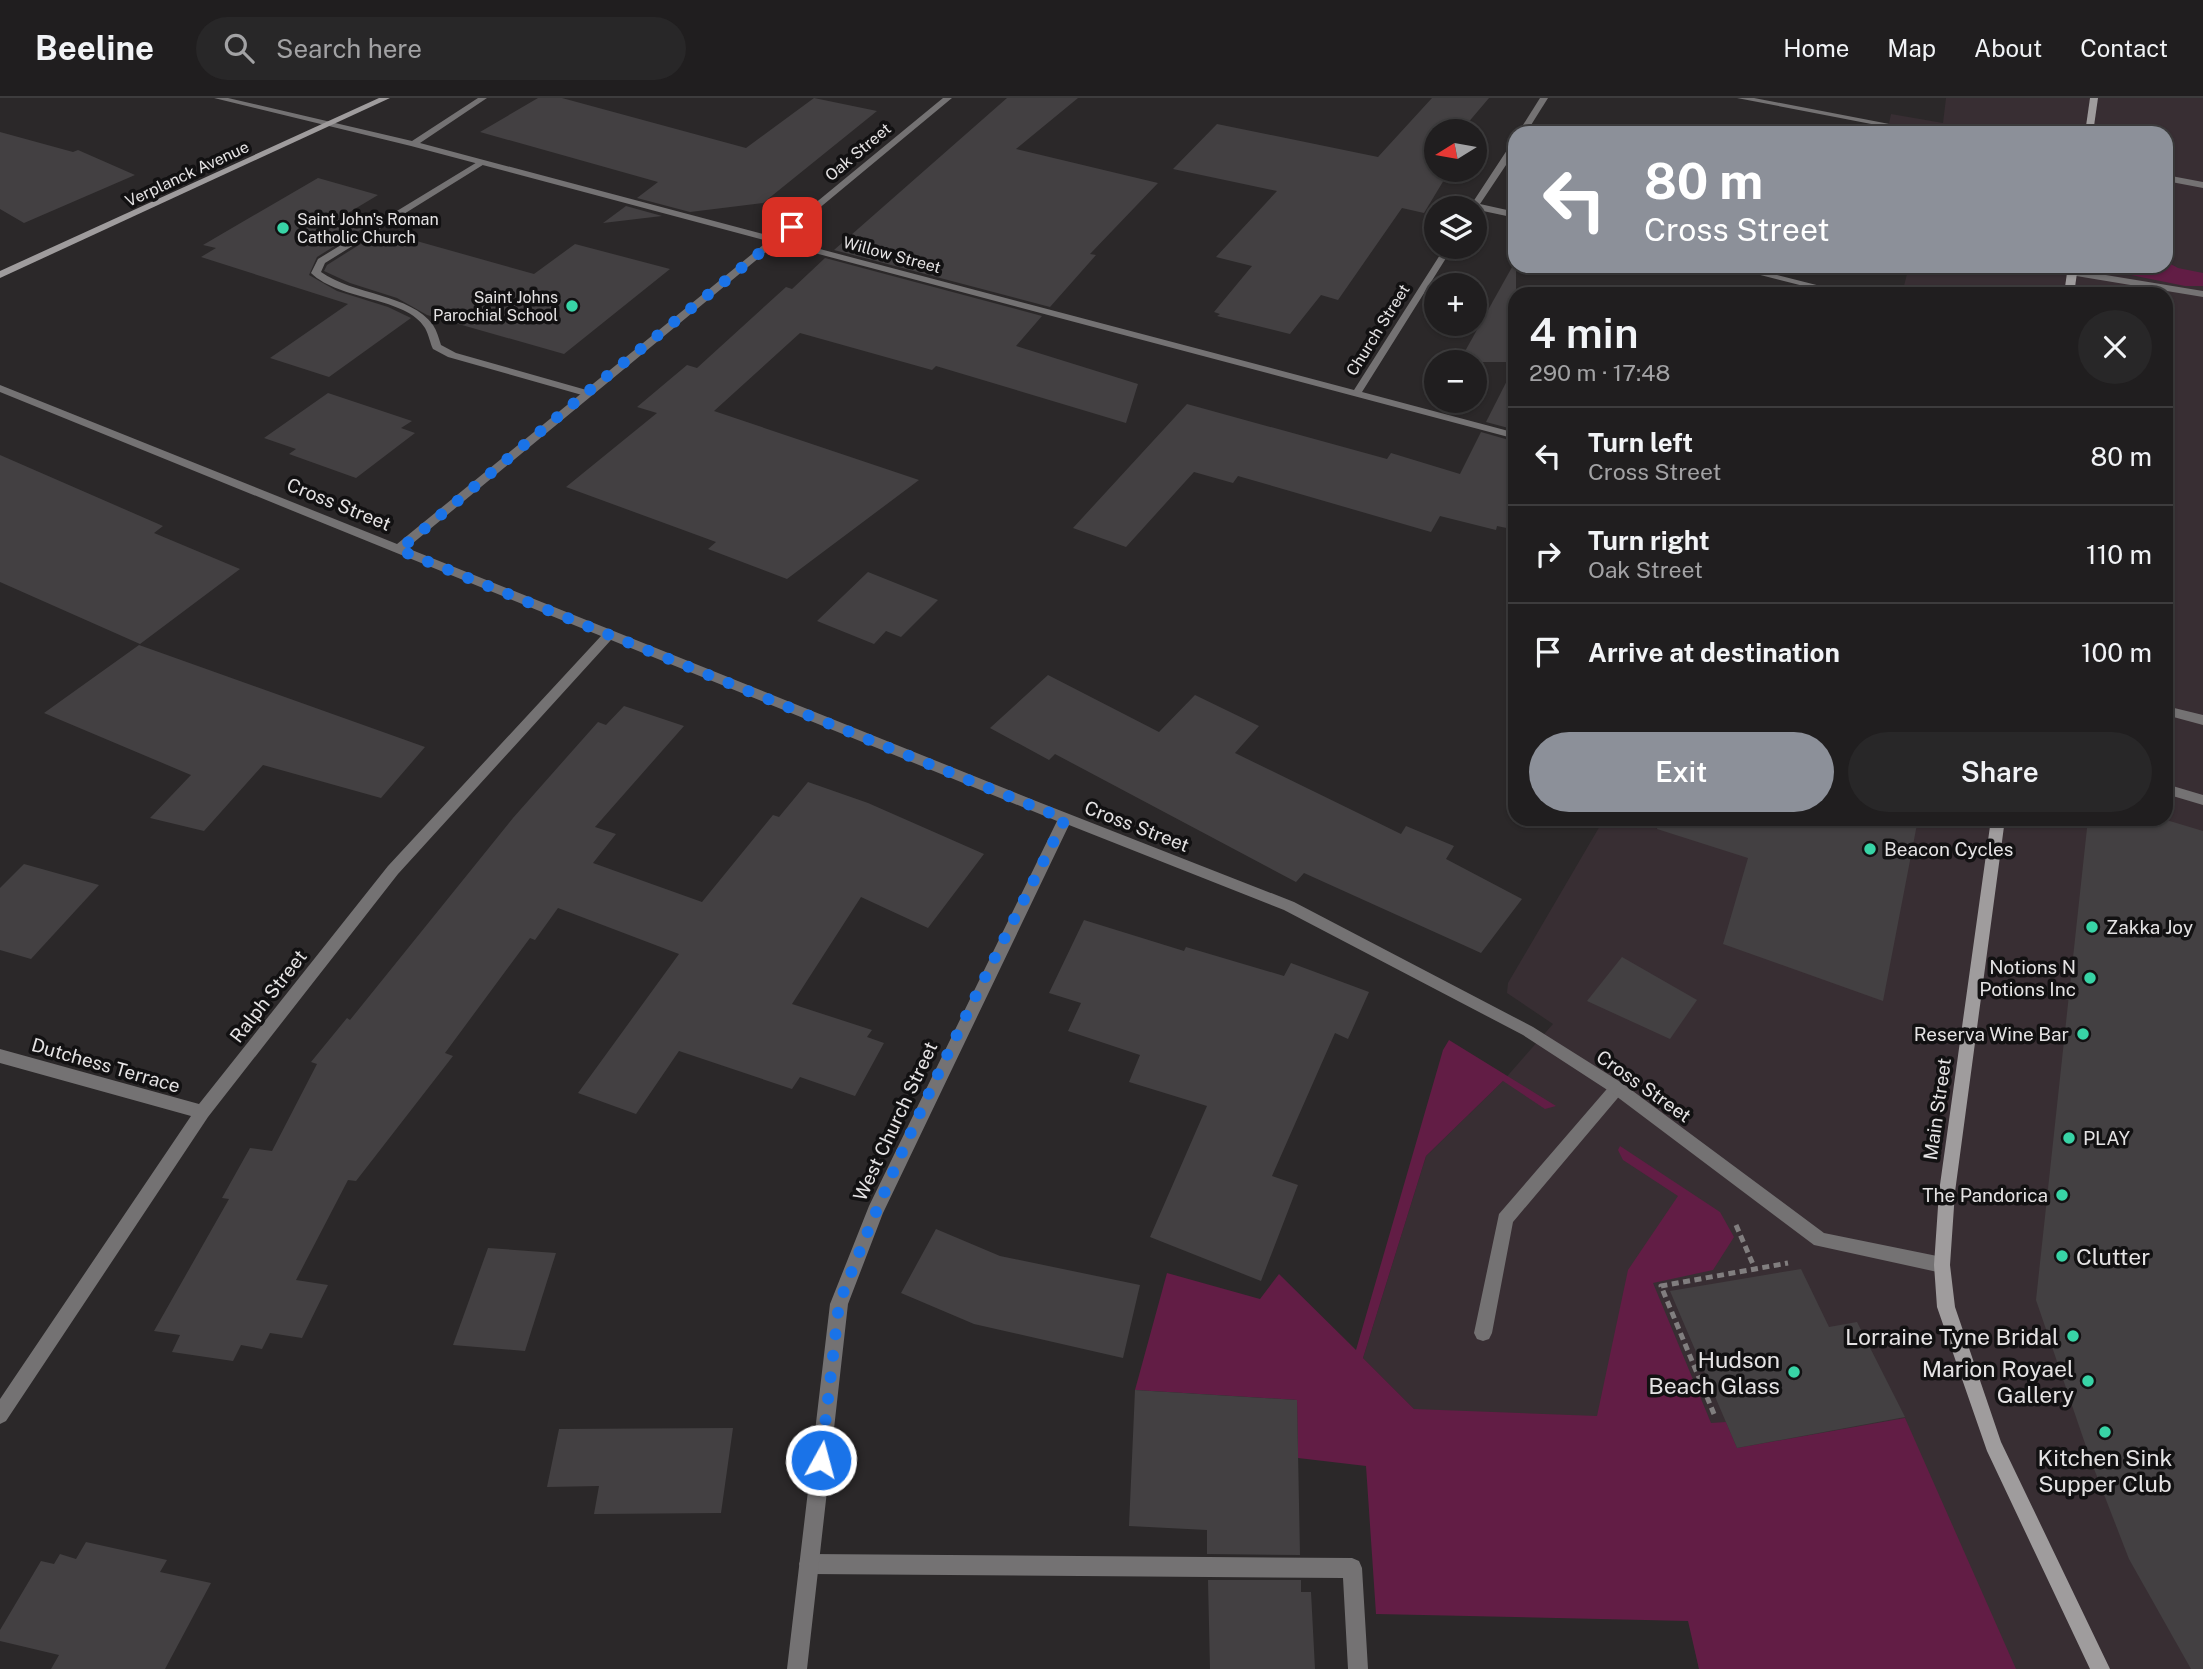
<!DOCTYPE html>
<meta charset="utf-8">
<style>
body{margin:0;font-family:"Public Sans",sans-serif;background:#282728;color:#f1f3f6;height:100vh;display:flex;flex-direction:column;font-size:26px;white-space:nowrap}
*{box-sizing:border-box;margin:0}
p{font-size:23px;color:#a2a2a4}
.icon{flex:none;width:38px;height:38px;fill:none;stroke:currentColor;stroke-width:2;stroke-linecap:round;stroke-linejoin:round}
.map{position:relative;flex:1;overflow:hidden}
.sheet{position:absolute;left:1508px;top:189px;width:665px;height:539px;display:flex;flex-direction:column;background:#201e1f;border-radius:21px;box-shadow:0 2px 5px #0004,0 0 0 2px #3d3c3d}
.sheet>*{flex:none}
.banner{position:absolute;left:1508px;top:28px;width:665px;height:147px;border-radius:21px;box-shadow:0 2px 5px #0004,0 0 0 2px #3d3c3d;background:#8c9099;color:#fff;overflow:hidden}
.needle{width:46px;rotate:259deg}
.controls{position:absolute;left:1424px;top:21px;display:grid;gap:14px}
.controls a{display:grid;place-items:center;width:63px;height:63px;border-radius:50%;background:#201e1f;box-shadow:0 2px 5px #0004,0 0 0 2px #3d3c3d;font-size:35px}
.pin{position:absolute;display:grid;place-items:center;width:60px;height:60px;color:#fff;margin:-30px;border-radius:14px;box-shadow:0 4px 10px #0006}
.me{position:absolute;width:77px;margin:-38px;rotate:7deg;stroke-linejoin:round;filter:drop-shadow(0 0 5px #0008)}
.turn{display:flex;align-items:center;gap:24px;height:147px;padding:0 21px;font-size:32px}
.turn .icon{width:91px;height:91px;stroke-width:2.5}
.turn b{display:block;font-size:49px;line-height:60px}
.round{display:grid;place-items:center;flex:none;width:74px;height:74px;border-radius:37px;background:#282728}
.head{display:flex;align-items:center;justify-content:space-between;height:119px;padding:0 21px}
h1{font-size:42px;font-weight:600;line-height:52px}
.cta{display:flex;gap:14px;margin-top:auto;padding:14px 21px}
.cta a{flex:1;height:80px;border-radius:42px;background:#8c9099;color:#fff;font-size:28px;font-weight:600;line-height:80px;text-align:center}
.cta a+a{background:#282728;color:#f1f3f6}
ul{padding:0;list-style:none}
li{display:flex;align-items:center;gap:21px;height:98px;padding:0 21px;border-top:2px solid #3d3c3d}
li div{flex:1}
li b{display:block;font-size:26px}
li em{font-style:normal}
header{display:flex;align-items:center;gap:42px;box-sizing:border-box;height:98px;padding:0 35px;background:#201e1f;border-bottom:2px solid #3d3c3d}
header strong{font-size:33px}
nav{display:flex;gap:38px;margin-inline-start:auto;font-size:24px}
.search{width:490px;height:63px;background:#282728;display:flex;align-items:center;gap:18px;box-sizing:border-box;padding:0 24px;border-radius:38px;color:#a2a2a4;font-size:26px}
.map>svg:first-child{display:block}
</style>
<header>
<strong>Beeline</strong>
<div class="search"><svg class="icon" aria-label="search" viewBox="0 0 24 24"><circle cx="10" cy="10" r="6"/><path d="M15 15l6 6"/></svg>Search here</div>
<nav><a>Home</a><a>Map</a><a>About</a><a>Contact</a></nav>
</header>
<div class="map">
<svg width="2203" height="1571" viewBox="0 0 2203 1571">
<rect width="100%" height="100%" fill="#2b2829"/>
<path fill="#382e33" d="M1946 0H2203V1571H1699L1683 1496 1414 1311 1363 1260 1426 1058 1503 983 1553 926 1507 895 1508 885 1604 721H1626L1669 734 1673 721H2166V196H1902L1909 168H2166V35H1887L1891 16 1943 25Z"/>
<g fill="#621d45">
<path d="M2167 164 2178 170 2203 175V188H2185L2126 176 2127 168H2166Z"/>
<path d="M1449 942 1556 1008 1545 1011 1503 983 1426 1058 1363 1260 1414 1311 1597 1318 1628 1172 1678 1098 1623 1062 1618 1052 1620 1048 1720 1114 1734 1139 1713 1172 1653 1185 1711 1325 1726 1324 1737 1350 1905 1320 2016 1571H1699L1688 1523 1376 1516 1366 1368 1298 1360 1297 1302 1135 1292 1167 1175 1260 1201 1279 1176 1356 1252 1443 952Z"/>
</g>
<g fill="#434042">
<path d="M538 0H562L746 50 814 0 877 13 763 105 690 114 637 100 658 84 480 34Z"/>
<path d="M1007 0H1078L1016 51 1158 85 1090 156 1096 157 1050 209 834 152Z"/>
<path d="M1432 0H1489L1461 33H1437V72H1450L1424 115 1402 110 1338 202 1321 197 1290 236 1217 218 1220 216 1214 214 1252 168 1216 159 1277 93 1173 71 1217 26 1378 59Z"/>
<path d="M0 34 73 54 78 52 135 77 24 125 0 111Z"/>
<path d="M318 80 378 97 338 121 365 129 317 159 309 177 337 193 388 209 411 220 329 279 270 260 348 206 201 159 216 150 203 147Z"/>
<path d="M626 108 662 118 603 125Z"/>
<path d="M381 133 534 176 575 146 670 171 564 256 427 217 397 200 350 185 324 173 327 167Z"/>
<path d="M825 160 1042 218 1016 248 1138 286 1126 325 936 268 932 272 800 235 714 313 919 382 787 481 708 451 716 444 566 389 657 315 637 309 687 267 697 270 786 189 792 191Z"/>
<path d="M1516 162V264H1459Z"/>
<path d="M1516 265V332L1486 324Z"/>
<path d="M328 295 412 323 401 330 415 335 356 380 289 356 296 351 264 340Z"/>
<path d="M1187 306 1387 361 1391 355 1460 376 1481 334 1516 344V432L1497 428 1496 432 1440 418 1431 434 1238 378 1233 385 1194 374 1126 449 1073 430Z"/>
<path d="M0 357 163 428 154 435 240 471 140 546 0 484Z"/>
<path d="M868 474 938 502 901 539 886 533 874 546 817 523Z"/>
<path d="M139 547 425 649 381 700 263 667 204 733 150 720 191 677 44 615Z"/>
<path d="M1048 577 1159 634 1195 597 1259 628 1235 655 1401 736 1406 728 1454 748 1446 761 1522 801 1481 855 1304 775 1296 784 1055 656 1049 662 990 630Z"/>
<path d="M624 608 684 628 595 729 616 736 593 765 702 804 773 717 779 719 808 684 868 705 984 756 928 830 861 799 792 906 872 932 867 939 884 945 855 998 800 979 792 991 679 953 636 1016 578 995 679 856 558 810 535 842 530 840 445 955 453 958 356 1083 348 1082 296 1182 328 1187 302 1240 270 1235 262 1251 241 1247 233 1263 172 1254 180 1237 154 1233 229 1101 222 1100 250 1050 272 1053 317 966 311 964 347 920 350 922 513 720 574 651 598 624 606 627Z"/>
<path d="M1659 721H1918L1883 903 1723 846 1748 760 1657 731Z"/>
<path d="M2088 721H2163L2203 733V1571H2191L2129 1461 2091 1363 2036 1202Z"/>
<path d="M24 766 99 787 31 861 0 852V790Z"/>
<path d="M1084 822 1184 853 1186 849 1284 878 1291 865 1369 894 1348 941 1335 935 1272 1078 1298 1087 1261 1183 1150 1139 1207 1008 1129 984 1140 957 1068 933 1081 905 1049 895Z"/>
<path d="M1622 859 1697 902 1670 941 1587 903Z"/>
<path d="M936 1131 1000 1158 1140 1187 1123 1260 974 1226 901 1195Z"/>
<path d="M488 1150 556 1155 525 1253 453 1247Z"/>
<path d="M1801 1171 1829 1229 1857 1224 1905 1319 1737 1350 1670 1193Z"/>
<path d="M1135 1292 1297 1302 1300 1457 1207 1456V1432L1129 1428Z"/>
<path d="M733 1330 721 1415 594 1416 599 1388 547 1389 559 1331Z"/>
<path d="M86 1444 167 1462 160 1474 211 1485 165 1571H51L59 1557 0 1543V1532L41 1463 54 1466 60 1456 76 1461Z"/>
<path d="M1208 1482H1301V1494H1311L1315 1571H1210Z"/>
</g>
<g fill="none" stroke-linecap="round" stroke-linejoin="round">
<g stroke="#817e7f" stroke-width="5" stroke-dasharray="7 4.5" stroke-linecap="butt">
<path d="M1736 1127 1755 1171"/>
<path d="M1714 1316 1661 1188 1788 1165"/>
</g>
<g fill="#747273" fill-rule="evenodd">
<path d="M479 63 486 65 325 165 321 174C353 197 411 196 433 227 437 233 439 241 441 247L456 255 590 293V297H582L448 259 433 251C430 245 429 237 425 230 407 199 340 203 311 175L318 161Z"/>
<path d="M2029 168H2051L2203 193V199L2034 171Z"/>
<path d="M2166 608 2203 617V627L2166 617Z"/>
<path d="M1617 983 1622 985 1625 990 1622 995 1513 1124 1492 1235 1489 1241 1483 1243 1477 1241 1474 1235 1499 1116 1612 985Z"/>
<path d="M809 1456 1352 1460 1359 1463 1362 1470 1368 1571H1348L1343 1480 809 1476 802 1473 799 1466 802 1459Z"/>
</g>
<g fill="#747273" fill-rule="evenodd">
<path d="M214 0H228L412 43 478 0H487L420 45 774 139 943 0H952L782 141 1354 292 1445 149H1453L1362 294 1516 335V341L777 145 407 450 1041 705 1294 804 1533 929 1622 985 1824 1135 1942 1159 1948 1161 1950 1167 1948 1173 1942 1175 1814 1147 1612 995 1523 937 1284 812 1069 727 883 1115 848 1206 807 1571H787L830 1206 869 1108 1057 723 611 542 398 776 208 1019 6 1323 0 1326V1301L191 1018 0 965V951L199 1006 388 768 601 538 0 294V287L397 446 768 143 411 48Z"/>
<path d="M1540 0H1548L1526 35H1518Z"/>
<path d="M1737 0H1754L1936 35H1918Z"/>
<path d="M1513 43H1516V52L1480 106 1516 114V120L1469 110Z"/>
<path d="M2166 77 2203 84V90L2166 83Z"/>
<path d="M1725 168H1742L1852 196H1835Z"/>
<path d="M2166 686 2203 697V707L2166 696Z"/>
</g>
<g fill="#9f9c9d" fill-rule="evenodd">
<path d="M379 0H390L0 180V173Z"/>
<path d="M2090 0H2098L2093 35H2085Z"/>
<path d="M2068 168H2078L2074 196H2064Z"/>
<path d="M1991 721H2005L1955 1094 1950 1167 1955 1209 2001 1344 2110 1571H2090L1987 1353 1937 1209 1934 1167 1939 1094Z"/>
</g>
</g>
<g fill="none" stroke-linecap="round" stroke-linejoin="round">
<path stroke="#1a73e8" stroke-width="12" stroke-dasharray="0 21.6" d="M792 129 586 295 399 452 1065 721C984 880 902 1040 839 1206L821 1362"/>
</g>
<g fill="#38d4a6" stroke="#121112" stroke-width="2.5">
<circle cx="283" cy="130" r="7"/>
<circle cx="572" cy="208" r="7"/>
<circle cx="1870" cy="751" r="7"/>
<circle cx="2092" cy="829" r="7"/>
<circle cx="2090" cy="880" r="7"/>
<circle cx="2083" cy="936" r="7"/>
<circle cx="2069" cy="1040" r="7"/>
<circle cx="2062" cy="1097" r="7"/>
<circle cx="2062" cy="1158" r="7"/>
<circle cx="2073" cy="1238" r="7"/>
<circle cx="1794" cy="1274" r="7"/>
<circle cx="2088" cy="1283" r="7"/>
<circle cx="2105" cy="1334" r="7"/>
</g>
<g text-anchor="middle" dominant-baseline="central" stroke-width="7" stroke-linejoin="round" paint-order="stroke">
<g font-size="16" fill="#e5e3e4" stroke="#121112">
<text transform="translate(858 54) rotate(-40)">Oak Street</text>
<text transform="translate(187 76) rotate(-25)">Verplanck Avenue</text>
<text transform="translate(892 157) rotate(15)">Willow Street</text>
<text transform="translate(1378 232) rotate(-58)">Church Street</text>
</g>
<g font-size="16" fill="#e5e3e4" stroke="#121112" text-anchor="start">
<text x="297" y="121">Saint John's Roman<tspan x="297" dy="18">Catholic Church</tspan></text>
<text x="558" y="199" text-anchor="end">Saint Johns<tspan x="558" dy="18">Parochial School</tspan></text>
</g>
<g font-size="19" fill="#e5e3e4" stroke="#121112">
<text transform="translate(339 406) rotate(22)">Cross Street</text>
<text transform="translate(1137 728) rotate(21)">Cross Street</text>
<text transform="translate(268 898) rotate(-52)">Ralph Street</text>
<text transform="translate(106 967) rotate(16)">Dutchess Terrace</text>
<text transform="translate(1644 988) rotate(35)">Cross Street</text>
<text transform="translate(1937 1011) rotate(-82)">Main Street</text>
<text transform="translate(895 1023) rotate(-65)">West Church Street</text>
</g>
<g font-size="19" fill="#e5e3e4" stroke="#121112" text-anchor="start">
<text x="1884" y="751">Beacon Cycles</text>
<text x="2106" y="829">Zakka Joy</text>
<text x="2076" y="869" text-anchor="end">Notions N<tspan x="2076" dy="22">Potions Inc</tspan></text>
<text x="2069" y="936" text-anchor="end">Reserva Wine Bar</text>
<text x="2083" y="1040">PLAY</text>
<text x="2048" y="1097" text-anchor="end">The Pandorica</text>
</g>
<g font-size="23" fill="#e5e3e4" stroke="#121112" text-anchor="end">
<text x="2076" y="1158" text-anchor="start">Clutter</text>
<text x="2059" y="1238">Lorraine Tyne Bridal</text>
<text x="1780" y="1261">Hudson<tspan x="1780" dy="26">Beach Glass</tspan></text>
<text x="2074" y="1270">Marion Royael<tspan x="2074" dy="26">Gallery</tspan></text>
<text x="2105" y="1359" text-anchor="middle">Kitchen Sink<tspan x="2105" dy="26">Supper Club</tspan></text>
</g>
</g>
</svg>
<div class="controls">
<a><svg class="needle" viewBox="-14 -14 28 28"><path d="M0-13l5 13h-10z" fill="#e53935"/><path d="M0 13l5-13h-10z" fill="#a2a2a4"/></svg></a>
<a><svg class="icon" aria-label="layers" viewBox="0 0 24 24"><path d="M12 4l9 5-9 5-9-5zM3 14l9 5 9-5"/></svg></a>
<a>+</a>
<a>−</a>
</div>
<div class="pin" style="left:792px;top:129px;background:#d93025"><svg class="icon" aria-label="arrive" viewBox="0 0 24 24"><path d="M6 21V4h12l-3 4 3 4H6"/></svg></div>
<svg class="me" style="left:821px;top:1362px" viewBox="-20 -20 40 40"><circle r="17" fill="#1a73e8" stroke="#fff" stroke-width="3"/><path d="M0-11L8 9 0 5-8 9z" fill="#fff"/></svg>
<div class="banner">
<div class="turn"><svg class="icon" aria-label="left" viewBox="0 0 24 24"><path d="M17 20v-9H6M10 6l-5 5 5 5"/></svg><div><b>80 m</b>Cross Street</div></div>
</div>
<section class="sheet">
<div class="head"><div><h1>4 min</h1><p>290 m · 17:48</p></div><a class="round"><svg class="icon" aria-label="close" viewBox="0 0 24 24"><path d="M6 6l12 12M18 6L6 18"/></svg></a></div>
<ul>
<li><svg class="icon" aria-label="left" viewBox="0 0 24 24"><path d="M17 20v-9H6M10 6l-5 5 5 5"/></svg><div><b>Turn left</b><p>Cross Street</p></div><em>80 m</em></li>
<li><svg class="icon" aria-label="right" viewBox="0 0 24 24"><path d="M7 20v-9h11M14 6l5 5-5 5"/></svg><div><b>Turn right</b><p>Oak Street</p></div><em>110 m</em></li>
<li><svg class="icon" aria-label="arrive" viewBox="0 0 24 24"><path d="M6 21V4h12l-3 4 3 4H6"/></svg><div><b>Arrive at destination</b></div><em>100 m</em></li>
</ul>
<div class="cta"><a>Exit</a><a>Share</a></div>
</section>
</div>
